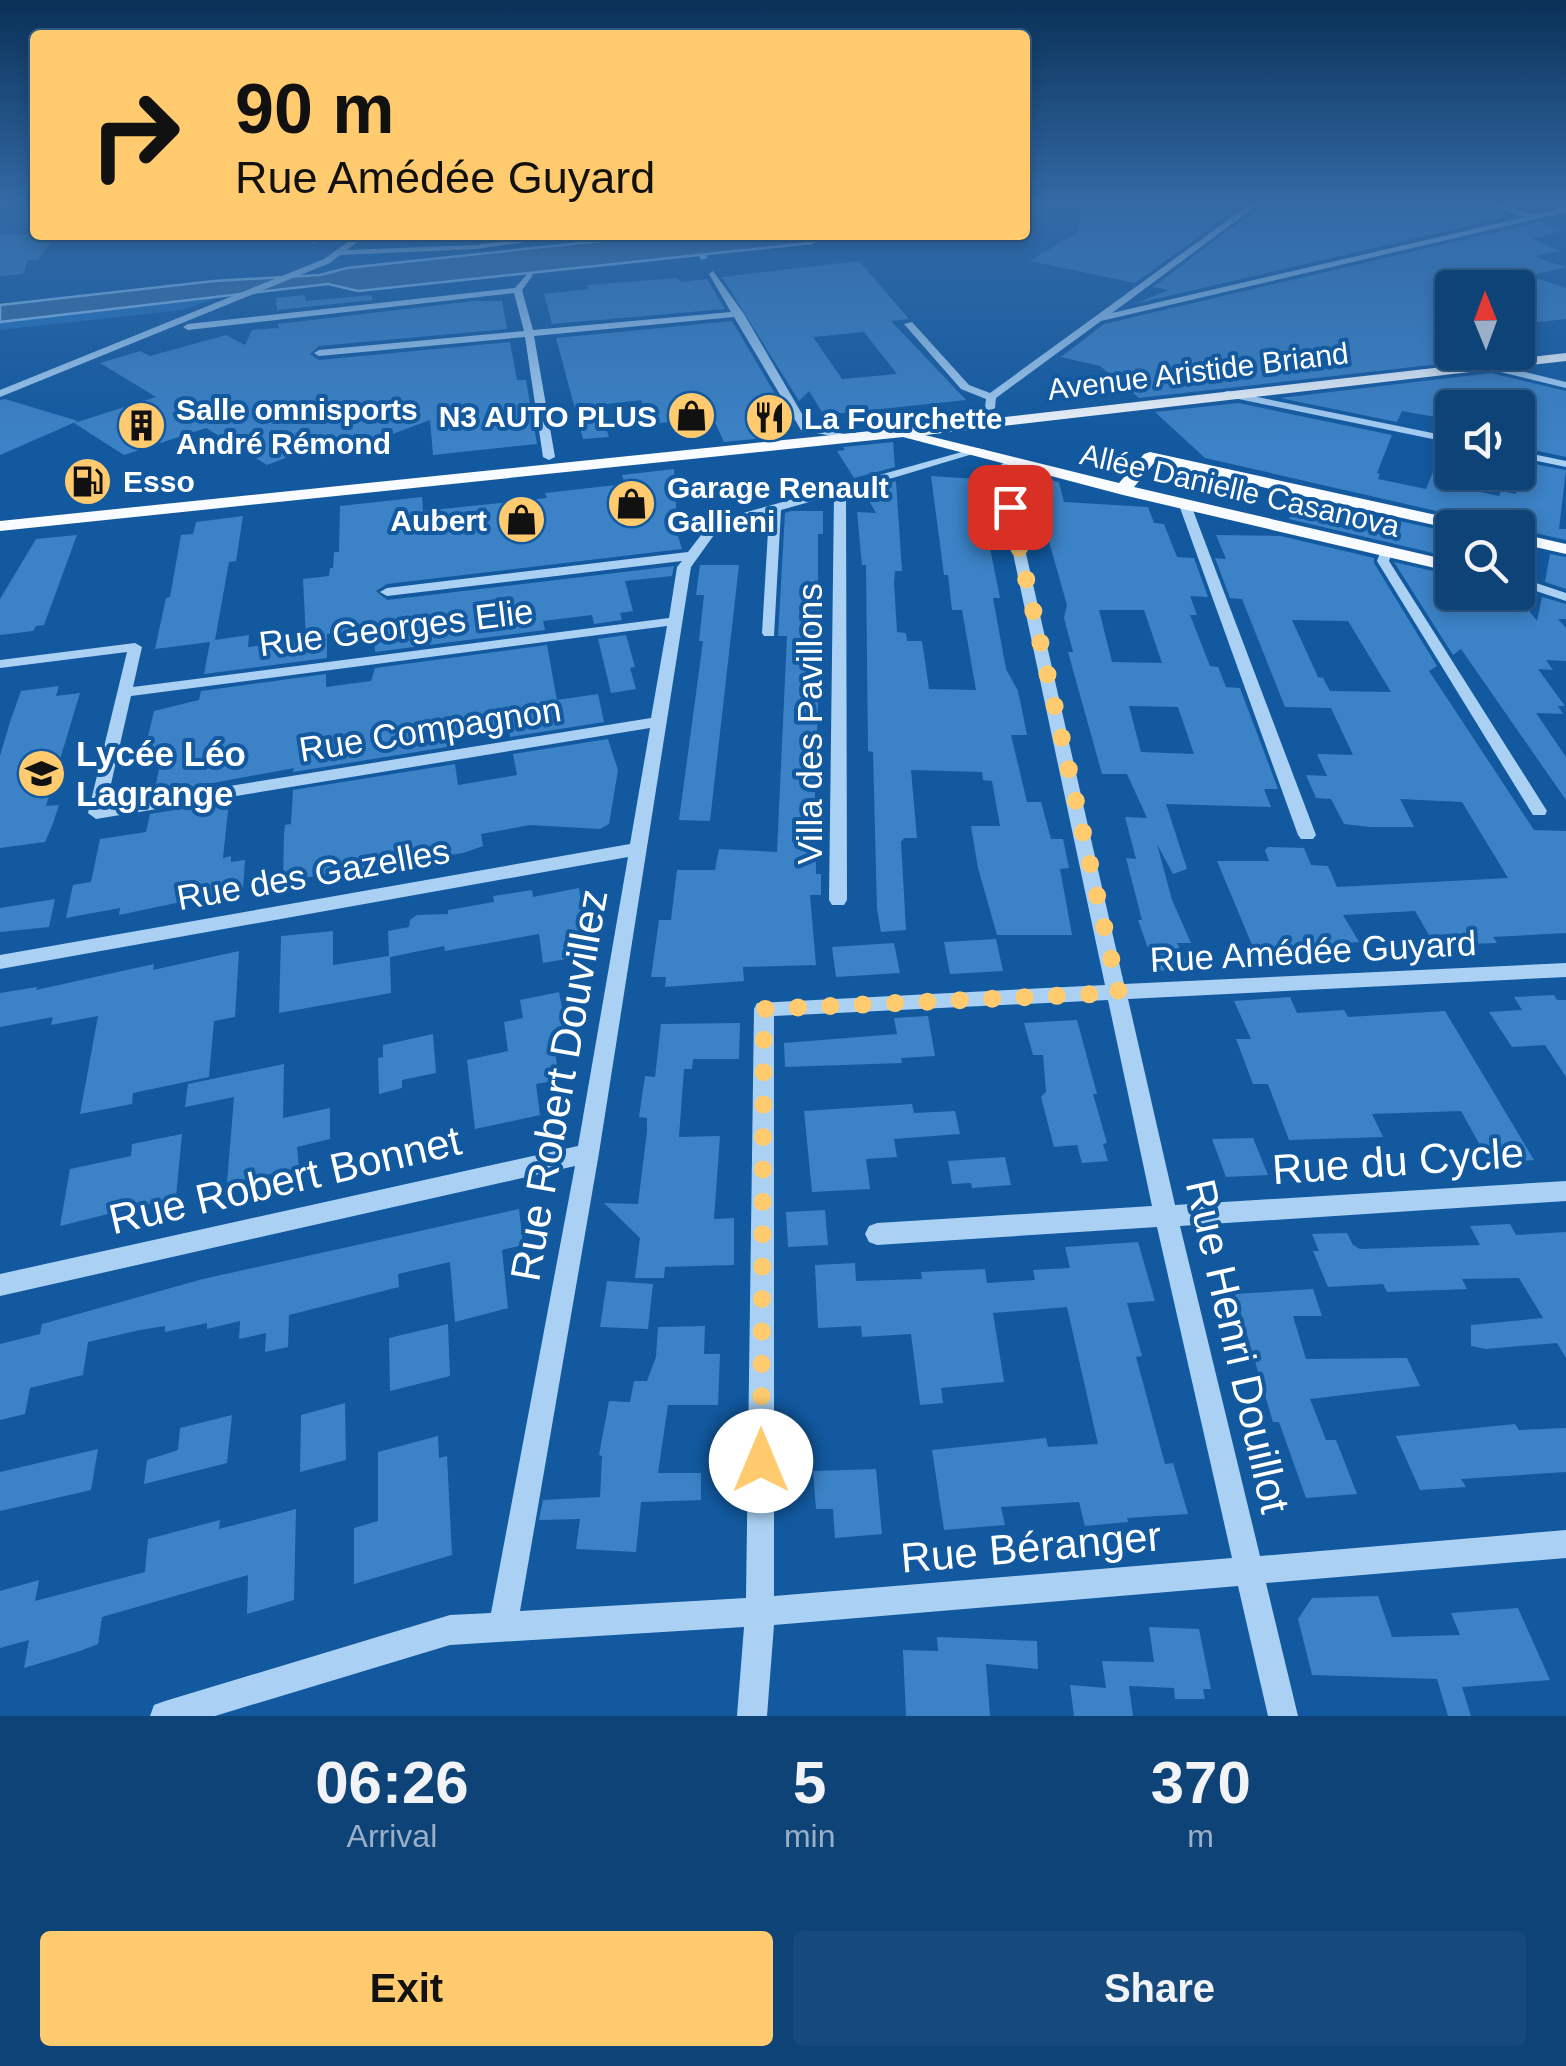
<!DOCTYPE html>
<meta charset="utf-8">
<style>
body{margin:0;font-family:Arial,sans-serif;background:#174a7c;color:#f1f3f6;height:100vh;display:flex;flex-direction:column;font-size:38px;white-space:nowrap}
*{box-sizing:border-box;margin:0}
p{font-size:32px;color:#9bb0c6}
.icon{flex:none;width:55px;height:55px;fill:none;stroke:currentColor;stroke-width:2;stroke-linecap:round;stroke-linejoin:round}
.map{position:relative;height:1716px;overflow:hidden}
.sheet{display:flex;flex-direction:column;background:#0e4377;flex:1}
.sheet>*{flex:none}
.banner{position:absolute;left:30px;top:30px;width:1000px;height:210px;border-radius:10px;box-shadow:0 5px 15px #0003,0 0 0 2px #2e5c89;background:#ffcb6e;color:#111;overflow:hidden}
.needle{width:65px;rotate:359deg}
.buttons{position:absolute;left:1435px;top:270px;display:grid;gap:20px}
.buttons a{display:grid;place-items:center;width:100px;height:100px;border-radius:10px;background:#0e4377;box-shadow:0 5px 15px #0003,0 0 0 2px #2e5c89;font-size:50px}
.pin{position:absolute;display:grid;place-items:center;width:85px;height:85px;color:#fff;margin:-42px;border-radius:20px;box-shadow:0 5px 15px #0006}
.me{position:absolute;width:110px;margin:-55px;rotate:0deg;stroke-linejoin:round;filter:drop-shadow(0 0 8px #0008)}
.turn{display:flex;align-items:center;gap:35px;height:210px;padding:0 40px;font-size:45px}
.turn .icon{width:130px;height:130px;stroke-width:2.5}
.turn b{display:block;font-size:70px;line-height:85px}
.eta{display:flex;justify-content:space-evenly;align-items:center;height:170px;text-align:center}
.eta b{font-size:60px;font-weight:700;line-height:70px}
.primary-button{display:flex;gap:20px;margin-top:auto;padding:20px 40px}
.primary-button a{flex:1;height:115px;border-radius:10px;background:#ffcb6e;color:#111;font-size:40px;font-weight:700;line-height:115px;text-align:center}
.primary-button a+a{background:#174a7c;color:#f1f3f6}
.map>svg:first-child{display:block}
</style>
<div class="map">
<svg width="1566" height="1716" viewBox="0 0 1566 1716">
<rect width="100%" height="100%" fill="#12599f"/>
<path fill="#2172bd" d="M220 296 183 310 0 330V322Z"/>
<path fill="#386b9d" stroke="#9dcdf7" stroke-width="2.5" d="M657 235H842L821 237 812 243 358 291 328 284 0 322V305L214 281 320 275 347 268Z"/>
<g fill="#3c82c6" fill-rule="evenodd">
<path d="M1081 204H1243L1135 283 1030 261 1079 231Z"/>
<path d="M1263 204H1477L1511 216 1134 304 1169 290 1153 287Z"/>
<path d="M1539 222 1566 230 1532 239 1559 251 1534 257 1566 267 1530 276 1566 288V319L1518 324V288H1452V330L1432 335 1452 347V352L1474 360 1139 398 1100 366 1061 357 1104 324Z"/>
<path d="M0 235H56L38 260H28L23 274 0 276Z"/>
<path d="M859 261 909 319 891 321 966 400 824 415 809 391 799 401 722 277ZM864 332 897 374 842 379 813 337Z"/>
<path d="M678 278 680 282 707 279 725 309 552 324 544 294 589 289 587 285Z"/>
<path d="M305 295 306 301 371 295 373 300 277 310 276 298Z"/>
<path d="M474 301H502L507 329 319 346 310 354 319 360 510 342 517 380H526L537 444 433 455 430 420 328 458 312 448 267 465 206 428 124 455 74 423 156 397 100 363 140 351 150 356 226 335 245 345 252 330 279 328 278 324Z"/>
<path d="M732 321 787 414 764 438 724 442 713 418 650 424 641 400 598 405 609 437 583 439 556 338Z"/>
<path d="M1491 373 1566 391V457L1528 449 1533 430 1518 428 1526 397 1452 405V420L1402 411 1397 422 1280 398Z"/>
<path d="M5 399 78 421 0 455V400Z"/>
<path d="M1238 403 1392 435 1377 473 1380 474 1378 479 1426 489 1444 445 1452 446V486L1499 496 1501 491 1516 494 1524 462 1566 470 1559 529H1566V540L1518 529 1516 523 1446 508 1445 513 1205 458 1155 412Z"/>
<path d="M893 442 895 467 854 478 837 451 845 450 843 447Z"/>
<path d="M674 469 677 522 674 523 682 549 387 584 376 591 387 600 674 566 672 576 625 581 633 611 620 613 622 620 594 624 592 615 543 621 545 630 375 652 374 629 327 634V658L204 674 210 642 155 649 166 598 170 597 181 535 193 534 196 522 243 516 236 561 229 562 215 640 249 635 248 647 306 640 303 579 329 576 330 568H333L334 552H339L340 506 422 497 423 511 547 498 545 493 625 484 622 475Z"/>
<path d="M1023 473 1059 482 1064 502 1148 507 1154 523 1164 524 1177 557 1194 558 1208 597 1190 596 1197 615H1190L1210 666 1218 667 1226 687 1240 688 1278 789H1264L1271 807 1166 804 1187 869 1173 874 1157 844 1172 900 1191 943H1177L1190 969 1156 971 1138 920H1142L1126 858 1136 859 1125 817 1147 818 1127 774H1102L1068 652H1073L1064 618 1067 605 1046 531H1025L1012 477ZM1099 610H1144L1162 663 1112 662ZM1129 706 1178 707 1194 754 1141 752Z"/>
<path d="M931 476 993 480 1004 531 987 533 1000 598H993L1006 669 1018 691 1027 735H1011L1027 802H1041L1051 839H1063L1069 868 1060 869 1072 935H997L978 868 971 826H1000L992 781 983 780 982 772 948 771 911 770 917 838H904L901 842 906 930 881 932 877 909 873 752 868 751 866 565H862L857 512 876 513 863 491 896 481 902 571H895L894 582 897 632 906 633 907 641H922L929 689 976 690 962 610H952L948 575H944Z"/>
<path d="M1300 499 1440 530 1433 553 1289 519Z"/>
<path d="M791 511H823V534H818V582H822L815 796 816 874H821V895H810L816 965 743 967 744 981 665 987 666 977H651L659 920H671L677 870H715L719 849 777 852 787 636H778L785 513Z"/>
<path d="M77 535 44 625 36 626 33 631 0 635V599L36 539Z"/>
<path d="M1216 535 1281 536 1374 558V563L1437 666 1429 671 1534 830 1566 831V933L1493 937 1497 943 1465 944 1459 934 1429 935 1415 911 1343 915 1359 942 1255 952 1217 861H1269L1265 850 1268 847 1304 848 1311 865 1328 866 1337 887 1508 878 1462 802 1400 799 1414 827H1370L1344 824 1331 799 1316 798 1306 775 1327 776 1317 754 1353 755 1331 708 1285 707 1242 599 1230 598 1215 558 1226 559ZM1292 620 1348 621 1391 692 1330 691 1323 678 1318 677Z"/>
<path d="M1550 554 1566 557V589L1545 582Z"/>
<path d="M1394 562 1437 572 1452 592H1514L1537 621 1542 597 1566 604V619H1558L1566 628V661L1546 660 1553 670 1538 669 1565 706H1558L1563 714 1536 713 1566 757V800L1461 649 1453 655Z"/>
<path d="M700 565H739L710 821 679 820 703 641H699L704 595H696Z"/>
<path d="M626 635 635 667 630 668 636 689 611 693 598 639Z"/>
<path d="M547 645 557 700 598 694 604 722 510 737 509 730 452 739 453 746 293 772 294 768 154 794 161 759 142 762 154 711 199 700 201 691 326 674V687L371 681 375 668Z"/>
<path d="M59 686 56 696 80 693 46 806 59 805 52 826 45 842 0 848V756L10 722 21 691Z"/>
<path d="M608 739 618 770 609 824 600 829 530 825 481 834 483 846 463 853 283 881 284 834 285 825 291 824 293 790 455 764 458 785 517 775 513 754Z"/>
<path d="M229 801 223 858 231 856V862L245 860 243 889 119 915 120 908 66 918 73 885 91 882 100 839 146 832 150 814Z"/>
<path d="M579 888 585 928 579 929 582 943 575 945 577 957 543 963 539 934 445 951 444 946 390 957 391 993 279 1013 281 936 333 931V965L389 956 388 931 409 927 410 920 417 915 448 914V910L494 902 493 896 532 890 533 897Z"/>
<path d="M55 899 49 927 0 932V908Z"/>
<path d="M996 939 1003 971 950 974 944 942Z"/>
<path d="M894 943 900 973 836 977 832 947Z"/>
<path d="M239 951 235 1017 214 1021 209 1077 133 1093 132 1104 80 1114 98 1016 51 1025 53 1017 0 1027V993L37 987 36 990 154 964 153 970Z"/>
<path d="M559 992 567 1033 553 1036 559 1080 536 1084 540 1115 475 1129 467 1060 508 1051 504 1022 523 1018 520 1000Z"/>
<path d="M1554 995 1557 1000H1566V1077L1545 1045 1512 1047 1489 1012 1522 1010 1514 997Z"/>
<path d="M1290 997 1297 1013 1344 1010 1348 1017 1445 1011 1534 1160 1490 1163 1461 1111 1372 1114 1383 1137 1289 1140 1268 1084H1253L1236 1039H1251L1234 1001Z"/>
<path d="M928 1016 935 1056 901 1058 902 1063 785 1067 784 1043 897 1034 894 1018Z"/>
<path d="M1077 1020 1097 1094H1093L1107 1143 1103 1144 1108 1161 1082 1163 1077 1145 1054 1147 1041 1097 1046 1092 1043 1055H1033L1024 1023Z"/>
<path d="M740 1023 739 1059H693L692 1069H684L679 1137 720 1136 714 1219 734 1218V1265L665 1267 664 1278H635L640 1238 604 1203 638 1204 647 1131V1118L639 1117 645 1076 655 1077 661 1024Z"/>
<path d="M433 1034 436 1073 402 1080V1088L379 1094 378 1058 383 1057V1045Z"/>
<path d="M284 1064 283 1118 330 1108V1139L297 1147 299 1168 227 1183 234 1097 185 1107 188 1084Z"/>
<path d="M912 1104 914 1113 955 1111 960 1134 894 1139 897 1157 866 1159 870 1189 812 1192 804 1111Z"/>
<path d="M182 1134 176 1197 60 1226 70 1169 131 1156 132 1144Z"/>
<path d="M1253 1138 1268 1175 1226 1177 1212 1139Z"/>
<path d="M1005 1157 1011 1185 972 1188 971 1183 952 1184 948 1161Z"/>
<path d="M519 1209 523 1245 502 1250 508 1308 455 1322 450 1262 398 1274 399 1287 289 1315 288 1347 265 1352 266 1333 239 1339 240 1321 207 1329V1323L165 1332V1326L140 1330 88 1342 83 1375 30 1388 25 1414 0 1420V1344L40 1334 42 1324 203 1279Z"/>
<path d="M825 1210 828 1245 788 1247 786 1212Z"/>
<path d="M1510 1224 1516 1235 1566 1232V1358L1557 1343 1486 1349 1471 1346V1325L1543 1318 1519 1278 1462 1279 1467 1289 1387 1292 1383 1284 1328 1287 1313 1251H1319L1312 1234 1347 1233 1353 1245 1360 1249 1480 1245 1470 1226Z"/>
<path d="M1138 1242 1155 1301 1127 1303 1142 1356 1136 1357 1165 1464 1173 1463 1188 1514 1127 1518 1128 1522 1085 1526 1079 1502 1001 1507 1005 1525 944 1530 932 1450 1046 1438 1048 1447 1098 1444 1067 1307 993 1313 1004 1382 941 1388 943 1403 920 1405 911 1334 862 1337 861 1326 818 1328 815 1265 855 1263 856 1281 922 1279 921 1272 985 1269 987 1283 1035 1280 1033 1270 1070 1268 1065 1247Z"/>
<path d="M607 1281 653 1284 648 1329 600 1327Z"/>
<path d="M1313 1289 1322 1316H1293L1306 1359 1407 1358 1420 1386 1310 1399 1326 1440H1336L1357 1494 1306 1498 1279 1422H1273L1235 1294Z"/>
<path d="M448 1324 450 1376 390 1391 389 1338Z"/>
<path d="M705 1326 704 1354H720L718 1405H668L658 1473H701V1500L641 1502 636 1552 576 1549 580 1519 539 1520 543 1500 600 1497 602 1456 599 1455 609 1401 630 1402 634 1381H647L656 1357 658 1327Z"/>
<path d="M345 1403 346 1460 300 1472 301 1415Z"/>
<path d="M232 1415 227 1463 144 1484 147 1460 178 1450 180 1428Z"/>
<path d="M1515 1424 1519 1430 1566 1428V1472L1461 1479 1466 1487 1420 1490 1396 1436Z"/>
<path d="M438 1436 439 1458 447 1456 452 1555 354 1584V1528L378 1521V1452Z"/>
<path d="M98 1449 91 1490 0 1511V1472Z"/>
<path d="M876 1469 882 1534 835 1538 833 1509H816L813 1471Z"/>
<path d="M296 1509 294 1600 247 1614 248 1575 102 1617 98 1644 80 1651 24 1668 29 1640 0 1648V1591L39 1580 35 1601 145 1572 148 1539 220 1520 219 1529Z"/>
<path d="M1378 1596 1392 1637 1460 1635 1451 1613 1518 1608 1550 1680 1462 1687 1471 1716H1448L1437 1679 1312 1675 1298 1619 1312 1598Z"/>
<path d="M1149 1627 1199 1629 1211 1689H1203L1205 1699H1175L1174 1688 1129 1686 1133 1716H1074L1070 1685 1106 1688 1102 1661 1154 1662Z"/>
<path d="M937 1637 1037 1641 1038 1669 986 1664 990 1716H906L903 1650 938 1651Z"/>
</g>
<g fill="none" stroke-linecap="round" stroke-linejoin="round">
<g fill="#aad1f4" fill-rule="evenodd">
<path d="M1250 204H1259L1112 313 1525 217 1486 204H1499L1535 215 1566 208V212L1101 321 996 398 995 408 990 411 985 408 986 399 961 389 904 324 912 322 969 385 990 393Z"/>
<path d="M297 235 314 238 344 235 313 243Z"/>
<path d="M358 235H367L347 250 476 245 551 235H574L476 249 340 255 330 263 0 397V390L324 259Z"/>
<path d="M699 255H705L708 258 701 260Z"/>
<path d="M713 271 744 314 809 426 853 436V440L801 430 734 317 534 336 555 457 549 460 543 457 525 337 319 356 314 353 319 350 524 331 514 293 188 330 183 327 188 324 515 288 529 272 533 275 522 290 533 330 731 312 709 274Z"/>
<path d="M1488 363 1566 382V388L1484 368V364Z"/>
<path d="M1228 391 1452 437V443L1224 396V392Z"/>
<path d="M976 448 986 450 846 492 847 900 844 905H832L829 900 834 495 781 510 774 636H764L762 633 769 514 719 528 691 567 599 1153 520 1611 746 1598 754 1009 757 1003 1105 985 995 469 1008 460 1014 463 1007 470 1124 984 1566 963V977L1128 999 1175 1205 1566 1181V1201L1180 1226 1260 1556 1566 1530V1558L1266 1583 1298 1716H1268L1238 1586 774 1625 767 1716H737L744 1627 450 1645 215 1716H150L154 1705 165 1701 450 1615 491 1613 575 1166 0 1296V1274L578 1146 628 857 0 969V955L630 844 650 728 96 819 88 813 127 652 0 668V660L135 643 142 647 133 687 669 618 677 567 682 561 387 596 380 592 387 588 688 552 711 522ZM667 626 651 718 106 806 131 696ZM1108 1000 1152 1206 877 1223 869 1226 865 1234 869 1242 877 1245 1157 1227 1232 1558 774 1596V1016Z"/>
<path d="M1518 451 1566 461V467L1518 457Z"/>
<path d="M1181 502 1191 505 1316 835 1313 839H1301L1298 835 1179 505Z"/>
<path d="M1530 537 1536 541 1530 581 1566 593V601L1518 585 1524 541Z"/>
<path d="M1386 549 1392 553 1389 561 1547 811 1545 815H1533L1377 561 1381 550Z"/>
</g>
<g fill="#f8fbff" fill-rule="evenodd">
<path d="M1566 353V361L925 435 1119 483 1144 454 1150 452 1477 524 1480 528 1452 529 1154 463 1134 487 1452 561V572L1123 495 903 437 0 531V521L987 419Z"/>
<path d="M1518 533 1566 544V554L1518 543Z"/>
</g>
</g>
<linearGradient id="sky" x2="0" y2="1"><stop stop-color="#0a3157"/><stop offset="0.46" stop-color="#336aa6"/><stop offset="1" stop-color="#336aa6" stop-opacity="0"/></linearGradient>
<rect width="1566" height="444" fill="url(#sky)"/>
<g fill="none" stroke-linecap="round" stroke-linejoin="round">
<path stroke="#ffcb6e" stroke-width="18" stroke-dasharray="0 32.4" d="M761 1461 764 1009 1119 993 1010 507"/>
</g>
<defs>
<symbol id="shop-disc" viewBox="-11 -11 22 22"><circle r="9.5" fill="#ffcb6e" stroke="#12599f"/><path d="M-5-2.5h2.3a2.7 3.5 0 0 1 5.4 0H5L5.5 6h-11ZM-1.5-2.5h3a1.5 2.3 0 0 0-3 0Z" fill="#111"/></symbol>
<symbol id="restaurant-disc" viewBox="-11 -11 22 22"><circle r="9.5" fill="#ffcb6e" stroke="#12599f"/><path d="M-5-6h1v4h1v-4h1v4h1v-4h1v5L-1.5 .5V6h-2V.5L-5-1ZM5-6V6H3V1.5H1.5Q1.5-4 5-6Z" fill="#111"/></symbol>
<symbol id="building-disc" viewBox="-11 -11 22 22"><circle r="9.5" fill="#ffcb6e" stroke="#12599f"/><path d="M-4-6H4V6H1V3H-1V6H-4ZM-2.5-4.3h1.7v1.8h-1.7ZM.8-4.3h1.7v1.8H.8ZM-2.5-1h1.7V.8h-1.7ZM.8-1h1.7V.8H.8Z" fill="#111"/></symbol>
<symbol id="fuel-disc" viewBox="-11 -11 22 22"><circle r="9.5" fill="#ffcb6e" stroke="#12599f"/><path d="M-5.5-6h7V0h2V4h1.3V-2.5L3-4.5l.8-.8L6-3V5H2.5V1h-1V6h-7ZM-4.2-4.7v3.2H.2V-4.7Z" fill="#111"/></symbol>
<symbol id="school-disc" viewBox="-11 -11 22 22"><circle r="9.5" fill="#ffcb6e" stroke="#12599f"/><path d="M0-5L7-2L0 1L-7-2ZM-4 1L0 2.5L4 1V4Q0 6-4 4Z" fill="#111"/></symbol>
</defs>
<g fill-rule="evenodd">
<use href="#shop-disc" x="664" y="388" width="55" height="55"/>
<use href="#restaurant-disc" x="742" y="390" width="55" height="55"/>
<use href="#building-disc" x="114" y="398" width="55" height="55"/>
<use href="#fuel-disc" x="60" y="454" width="55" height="55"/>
<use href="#shop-disc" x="604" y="476" width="55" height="55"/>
<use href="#shop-disc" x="494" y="492" width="55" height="55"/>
<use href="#school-disc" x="14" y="746" width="55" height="55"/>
</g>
<g text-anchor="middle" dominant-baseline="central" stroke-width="8" stroke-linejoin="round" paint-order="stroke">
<g font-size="30" fill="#fff" stroke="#12599f">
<text transform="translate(1198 371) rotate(-7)">Avenue Aristide Briand</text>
<text transform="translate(1240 490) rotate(13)">Allée Danielle Casanova</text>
</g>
<g font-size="30" font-weight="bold" fill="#fff" stroke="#12599f" text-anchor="start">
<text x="176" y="409">Salle omnisports<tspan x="176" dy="34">André Rémond</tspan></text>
<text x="657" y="416" text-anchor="end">N3 AUTO PLUS</text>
<text x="804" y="418">La Fourchette</text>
<text x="123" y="481">Esso</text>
<text x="667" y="487">Garage Renault<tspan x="667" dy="34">Gallieni</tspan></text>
<text x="487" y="520" text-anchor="end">Aubert</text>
</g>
<g font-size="35" fill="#fff" stroke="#12599f">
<text transform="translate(396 627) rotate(-7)">Rue Georges Elie</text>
<text transform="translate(809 724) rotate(-90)">Villa des Pavillons</text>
<text transform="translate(430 729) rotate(-9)">Rue Compagnon</text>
<text transform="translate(313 874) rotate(-10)">Rue des Gazelles</text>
<text transform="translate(1313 951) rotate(-3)">Rue Amédée Guyard</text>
</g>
<g font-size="35" font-weight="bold" fill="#fff" stroke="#12599f" text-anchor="start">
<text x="76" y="753">Lycée Léo<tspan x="76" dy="40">Lagrange</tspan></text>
</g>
<g font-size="42" fill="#fff" stroke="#12599f">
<text transform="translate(559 1085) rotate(-80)">Rue Robert Douvillez</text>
<text transform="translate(1398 1161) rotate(-4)">Rue du Cycle</text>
<text transform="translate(285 1180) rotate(-13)">Rue Robert Bonnet</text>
<text transform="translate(1238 1346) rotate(77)">Rue Henri Douillot</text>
<text transform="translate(1031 1547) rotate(-5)">Rue Béranger</text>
</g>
</g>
</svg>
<div class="buttons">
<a><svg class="needle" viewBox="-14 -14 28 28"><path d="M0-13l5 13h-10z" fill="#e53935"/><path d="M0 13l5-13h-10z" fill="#9bb0c6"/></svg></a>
<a><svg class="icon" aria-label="sound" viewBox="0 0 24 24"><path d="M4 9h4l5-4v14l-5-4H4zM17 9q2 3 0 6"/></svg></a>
<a><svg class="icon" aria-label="search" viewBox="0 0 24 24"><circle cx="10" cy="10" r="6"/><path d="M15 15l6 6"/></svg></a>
</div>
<div class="pin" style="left:1010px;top:507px;background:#d93025"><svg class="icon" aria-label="arrive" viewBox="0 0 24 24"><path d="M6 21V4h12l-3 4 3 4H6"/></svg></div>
<svg class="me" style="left:761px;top:1461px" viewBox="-20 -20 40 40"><circle r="19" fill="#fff"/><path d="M0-13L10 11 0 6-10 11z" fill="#ffcb6e"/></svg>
<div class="banner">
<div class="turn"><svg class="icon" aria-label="right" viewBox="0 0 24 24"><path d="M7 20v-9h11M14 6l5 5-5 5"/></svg><div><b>90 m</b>Rue Amédée Guyard</div></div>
</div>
</div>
<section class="sheet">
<div class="eta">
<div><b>06:26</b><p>Arrival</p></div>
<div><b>5</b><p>min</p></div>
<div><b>370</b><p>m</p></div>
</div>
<div class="primary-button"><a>Exit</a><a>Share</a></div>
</section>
